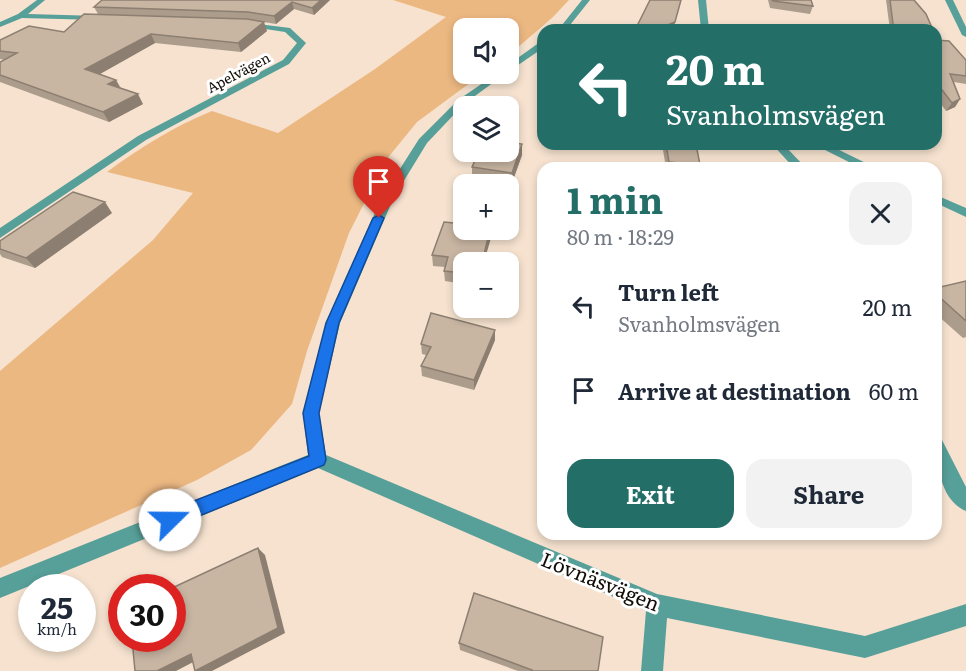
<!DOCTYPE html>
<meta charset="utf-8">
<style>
body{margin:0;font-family:Literata,serif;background:#f2f2f3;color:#1f2937;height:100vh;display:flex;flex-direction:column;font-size:22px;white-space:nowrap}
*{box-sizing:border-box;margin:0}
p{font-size:20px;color:#747a83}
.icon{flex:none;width:33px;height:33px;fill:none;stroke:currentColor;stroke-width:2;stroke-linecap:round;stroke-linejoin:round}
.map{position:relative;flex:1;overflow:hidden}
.side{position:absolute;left:537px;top:162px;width:405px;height:378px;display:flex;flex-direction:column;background:#fff;border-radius:18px;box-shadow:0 3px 9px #0003}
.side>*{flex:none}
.banner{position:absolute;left:537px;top:24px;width:405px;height:126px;border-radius:18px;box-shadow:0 3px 9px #0003;background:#246e68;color:#fff;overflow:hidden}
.controls{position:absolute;left:453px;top:18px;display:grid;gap:12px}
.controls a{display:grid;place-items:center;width:66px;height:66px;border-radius:12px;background:#fff;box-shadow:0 3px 9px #0003;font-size:30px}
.speed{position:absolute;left:18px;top:574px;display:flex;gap:12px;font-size:30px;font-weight:700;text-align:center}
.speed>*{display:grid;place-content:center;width:78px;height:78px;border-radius:50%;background:#fff;box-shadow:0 3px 9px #0003;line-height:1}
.speed small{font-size:15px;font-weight:400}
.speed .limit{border:9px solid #d22;background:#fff;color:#111}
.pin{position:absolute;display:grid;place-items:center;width:51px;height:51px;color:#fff;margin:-62px -26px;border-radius:50% 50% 50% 0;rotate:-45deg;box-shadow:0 0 6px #0007}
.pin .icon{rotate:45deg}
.me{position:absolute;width:66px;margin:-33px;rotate:68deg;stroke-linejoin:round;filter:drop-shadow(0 0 4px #0008)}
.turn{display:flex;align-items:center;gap:21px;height:126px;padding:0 30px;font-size:27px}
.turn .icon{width:78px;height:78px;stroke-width:2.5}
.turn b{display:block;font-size:42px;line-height:51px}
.round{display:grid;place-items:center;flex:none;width:63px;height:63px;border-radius:18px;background:#f2f2f3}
.head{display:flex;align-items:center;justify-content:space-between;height:102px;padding:0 30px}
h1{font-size:36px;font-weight:700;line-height:45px;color:#246e68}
.cta{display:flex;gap:12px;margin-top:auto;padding:12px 30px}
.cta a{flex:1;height:69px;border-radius:18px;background:#246e68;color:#fff;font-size:24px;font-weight:700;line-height:69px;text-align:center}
.cta a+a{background:#f2f2f3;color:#1f2937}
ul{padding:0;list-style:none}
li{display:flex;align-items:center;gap:18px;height:84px;padding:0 30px}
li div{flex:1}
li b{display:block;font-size:22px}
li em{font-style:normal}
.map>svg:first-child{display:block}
</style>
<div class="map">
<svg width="966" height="671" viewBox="0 0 966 671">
<rect width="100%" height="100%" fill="#f6e2cf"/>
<path fill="#ecb882" d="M393 0H569L553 17 509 55 508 28H464V74H482L417 122 386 160 349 233 307 351 292 404 251 450 197 480 0 568V371L153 240 193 193 107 172C141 147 173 127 212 111L278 133 375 69 446 17Z"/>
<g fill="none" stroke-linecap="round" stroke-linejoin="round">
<g fill="#579f99" fill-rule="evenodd">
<path d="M37 0H45L28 14 99 16 103 18 99 20 22 18 0 27V22L18 14Z"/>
<path d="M582 0H590L566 30H558Z"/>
<path d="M698 0H706L709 30H701Z"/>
<path d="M945 0H953L966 27V37L962 35Z"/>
<path d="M242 22 290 28 306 43 289 64 146 140 0 238V228L138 136 283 60 297 43 285 32 245 26Z"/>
<path d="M540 42H543V48L508 72V65Z"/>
<path d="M496 74H505L464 104 427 143 394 197 340 323 319 413 326 455 657 594 865 636 966 604V626L865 658 667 618 663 671H641L646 611 318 468 0 598V578L308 455 303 413 326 323 382 197 419 139 458 100Z"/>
<path d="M772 144H783L806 168H794Z"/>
<path d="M813 144H827L876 168H861Z"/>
<path d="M936 195 966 208V217L936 203Z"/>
<path d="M936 438 942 440 966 487V511C940 501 936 462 936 438Z"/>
</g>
</g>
<g fill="#ac9c8b">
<path d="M330 0 314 15 294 9 276 24 250 20 267 31 241 52 155 43 100 74 116 80 121 88 143 104 109 122 0 82V62L5 60 0 59V40L64 32 98 14 94 7Z"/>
<path d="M768 0H811L813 6 810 14 770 8Z"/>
<path d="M886 0H914L933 30H890Z"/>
<path d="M936 38 966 60V84L954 82 960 99 955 107 946 111 936 97Z"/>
<path d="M522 144V155L512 183 472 178V167Z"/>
<path d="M662 144H696L700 165 699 168H666Z"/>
<path d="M112 213 35 268 2 257 0 254V241Z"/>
<path d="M464 230H491V238L464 262V284L445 281 444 271 445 267 433 266 432 255Z"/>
<path d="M966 281V337L963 338 936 314V288Z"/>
<path d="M495 340 474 390 422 376 421 366 426 355 422 354 421 344Z"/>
<path d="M459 643 598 671H518L460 650Z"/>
</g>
<g fill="#8c7f71">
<path d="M321 0H330L314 15 312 8Z"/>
<path d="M292 2 294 9 276 24 274 16Z"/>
<path d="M264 22 267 31 241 52 238 43Z"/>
<path d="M675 22 674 30H656Z"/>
<path d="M151 34 155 43 91 79 85 69Z"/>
<path d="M116 80 121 90 108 84Z"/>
<path d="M138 94 143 104 109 122 103 112Z"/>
<path d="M960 99 955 107 946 111 952 103Z"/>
<path d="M522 144V155L512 183V173Z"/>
<path d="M105 202 112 213 35 268 26 258Z"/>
<path d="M490 230 491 238 484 262H482Z"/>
<path d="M495 330V340L474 390V380Z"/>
<path d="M258 548 265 555 285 633 212 671H195Z"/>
<path d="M191 654 201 658 176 671H157Z"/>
</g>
<g fill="#c8b5a2" stroke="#8c7f71" stroke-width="1.5">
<path d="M102 0H321L312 8 292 2 274 16 248 12 94 7Z"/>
<path d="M650 0H681L675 22 656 30H635Z"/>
<path d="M772 0H811L813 6 773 1Z"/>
<path d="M890 0H914L926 14 933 30H898L893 24Z"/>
<path d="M84 14 247 19 264 22 238 43 151 34 85 69 116 80 108 84 138 94 103 112 0 75V62L17 53 0 51V40L29 26 64 32Z"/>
<path d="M936 38V40L949 41 966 60V76L950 74 960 99 952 103 936 82Z"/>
<path d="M508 142 522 144 512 173 472 167 479 152H508Z"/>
<path d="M666 144H696L700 165 669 162Z"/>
<path d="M73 192 105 202 26 258 0 249V241Z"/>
<path d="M444 222 464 224V230H490L482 262H464V273L444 271 448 257 432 255Z"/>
<path d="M966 281V321L936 294V288Z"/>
<path d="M431 313 495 330 474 380 421 366 431 347 421 344Z"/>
<path d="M258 548 278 628 195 671 191 654 157 671H135L132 639H172V588Z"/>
<path d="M474 593 603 637 598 671H531L532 670 459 643Z"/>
</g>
<path fill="#1a73e8" stroke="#114b97" stroke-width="1.5" d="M379 215 384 218 339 323 319 413 326 460 324 465 170 528 163 526 161 520 163 513 309 456 303 413 326 323 373 218Z"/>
<g text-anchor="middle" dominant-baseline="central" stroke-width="6" stroke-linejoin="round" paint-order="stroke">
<g font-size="14" fill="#130c06" stroke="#fff">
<text transform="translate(238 72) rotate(-28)">Apelvägen</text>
</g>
<g font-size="20" fill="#130c06" stroke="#fff">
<text transform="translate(601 580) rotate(22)">Lövnäsvägen</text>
</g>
</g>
</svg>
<div class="controls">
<a><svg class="icon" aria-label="sound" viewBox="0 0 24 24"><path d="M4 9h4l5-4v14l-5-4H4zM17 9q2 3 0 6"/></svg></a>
<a><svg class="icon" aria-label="layers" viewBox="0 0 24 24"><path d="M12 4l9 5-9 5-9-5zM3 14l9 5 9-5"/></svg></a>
<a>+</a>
<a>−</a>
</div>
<div class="speed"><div>25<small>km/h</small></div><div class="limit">30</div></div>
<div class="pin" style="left:379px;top:218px;background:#d93025"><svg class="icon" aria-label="arrive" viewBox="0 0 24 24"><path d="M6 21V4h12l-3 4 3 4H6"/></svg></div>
<svg class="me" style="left:170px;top:520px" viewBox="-20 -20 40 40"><circle r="19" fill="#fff"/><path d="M0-13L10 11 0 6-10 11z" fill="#1a73e8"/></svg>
<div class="banner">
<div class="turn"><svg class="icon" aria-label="left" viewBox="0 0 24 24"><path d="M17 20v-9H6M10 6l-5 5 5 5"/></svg><div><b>20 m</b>Svanholmsvägen</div></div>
</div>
<section class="side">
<div class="head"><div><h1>1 min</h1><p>80 m · 18:29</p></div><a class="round"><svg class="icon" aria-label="close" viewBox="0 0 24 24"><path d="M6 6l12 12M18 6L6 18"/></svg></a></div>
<ul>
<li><svg class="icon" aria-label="left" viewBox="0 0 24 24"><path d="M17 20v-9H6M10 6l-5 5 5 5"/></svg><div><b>Turn left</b><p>Svanholmsvägen</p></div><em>20 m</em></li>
<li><svg class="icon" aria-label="arrive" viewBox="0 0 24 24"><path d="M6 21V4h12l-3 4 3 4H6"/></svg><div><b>Arrive at destination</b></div><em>60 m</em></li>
</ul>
<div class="cta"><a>Exit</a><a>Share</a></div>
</section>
</div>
